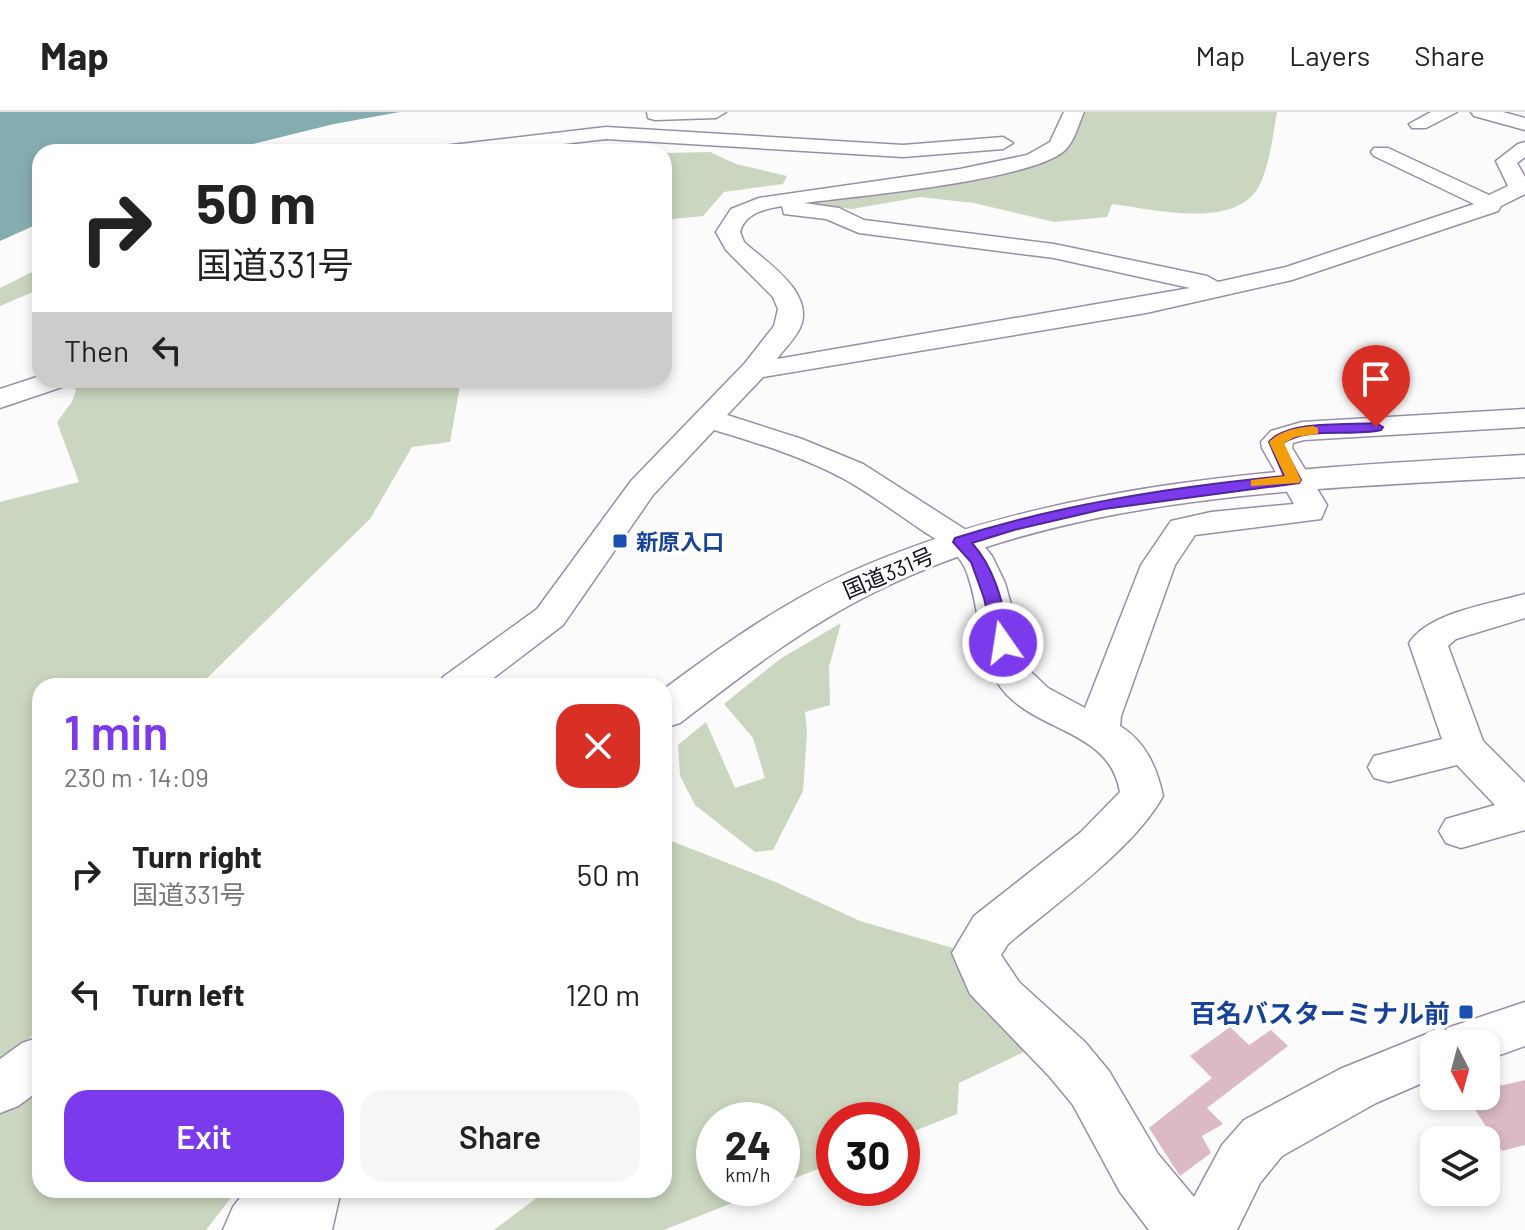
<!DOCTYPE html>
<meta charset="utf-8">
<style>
body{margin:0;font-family:Barlow,"Noto Sans JP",sans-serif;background:#f6f6f6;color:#222;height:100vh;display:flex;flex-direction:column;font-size:30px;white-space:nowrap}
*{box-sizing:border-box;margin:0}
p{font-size:26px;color:#767676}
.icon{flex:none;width:44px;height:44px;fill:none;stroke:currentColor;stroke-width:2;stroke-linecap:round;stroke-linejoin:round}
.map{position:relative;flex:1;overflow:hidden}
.panel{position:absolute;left:32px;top:566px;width:640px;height:520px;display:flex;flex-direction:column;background:#fff;border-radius:24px;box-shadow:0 4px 12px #0003}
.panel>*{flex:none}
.hud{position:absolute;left:32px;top:32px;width:640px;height:244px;border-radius:24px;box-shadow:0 4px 12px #0003;background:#fff;color:#222;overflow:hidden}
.needle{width:52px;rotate:174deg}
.controls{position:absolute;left:1420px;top:918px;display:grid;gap:16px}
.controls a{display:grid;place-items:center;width:80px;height:80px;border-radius:16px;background:#fff;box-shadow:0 4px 12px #0003;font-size:40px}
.speed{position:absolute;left:696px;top:990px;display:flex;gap:16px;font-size:40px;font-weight:700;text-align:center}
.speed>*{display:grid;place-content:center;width:104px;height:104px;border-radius:50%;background:#fff;box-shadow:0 4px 12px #0003;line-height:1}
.speed small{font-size:20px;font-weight:400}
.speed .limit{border:12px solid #d22;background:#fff;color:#111}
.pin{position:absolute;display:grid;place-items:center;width:68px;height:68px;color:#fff;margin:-82px -34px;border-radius:50% 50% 50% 0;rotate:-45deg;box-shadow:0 0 8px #0007}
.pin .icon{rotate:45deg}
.me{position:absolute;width:88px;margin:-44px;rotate:347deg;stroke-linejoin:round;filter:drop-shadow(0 0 6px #0008)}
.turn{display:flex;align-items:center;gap:28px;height:168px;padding:0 32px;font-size:36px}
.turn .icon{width:104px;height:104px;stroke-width:2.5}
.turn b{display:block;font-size:56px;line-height:68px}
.then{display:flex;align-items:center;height:76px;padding:0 32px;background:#0003;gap:16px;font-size:30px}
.round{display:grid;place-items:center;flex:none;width:84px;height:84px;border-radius:24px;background:#f6f6f6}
.headline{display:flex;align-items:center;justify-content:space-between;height:136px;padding:0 32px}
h1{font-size:48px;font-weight:600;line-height:60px;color:#7c3aed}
.action{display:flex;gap:16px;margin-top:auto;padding:16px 32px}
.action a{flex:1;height:92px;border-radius:24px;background:#7c3aed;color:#fff;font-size:32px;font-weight:600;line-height:92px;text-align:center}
.action a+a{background:#f6f6f6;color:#222}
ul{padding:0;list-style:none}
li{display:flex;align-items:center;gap:24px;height:120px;padding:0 32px}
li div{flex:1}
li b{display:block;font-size:30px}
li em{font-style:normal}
header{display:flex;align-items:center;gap:48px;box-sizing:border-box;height:112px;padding:0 40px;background:#fff;border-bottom:2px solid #e0e0e0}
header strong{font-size:38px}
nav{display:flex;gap:44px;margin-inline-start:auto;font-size:28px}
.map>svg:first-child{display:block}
</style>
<header>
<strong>Map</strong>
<nav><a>Map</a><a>Layers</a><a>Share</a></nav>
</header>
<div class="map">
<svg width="1525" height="1118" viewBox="0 0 1525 1118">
<rect width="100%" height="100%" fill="#fbfbfb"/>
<g fill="#cad6bf">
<path d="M1086 0H1277C1273 22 1270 51 1260 72 1238 119 1153 97 1112 92L1107 105 1054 110 974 91 920 85 852 97 793 90 1036 52 1064 39Z"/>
<path d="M710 40 736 52 787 64 783 72 724 80 703 104 664 108V41Z"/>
<path d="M40 156V177L0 194V176Z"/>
<path d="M72 268H461L450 330 412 335 370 407 199 574H40V916L0 954V390L79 370 57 310 72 290 76 278 67 270Z"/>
<path d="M841 511 829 555 830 593 805 600 807 621 803 679 773 738 755 740 695 693 680 664 678 633 706 610 735 676 765 666 753 626 724 592 780 547Z"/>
<path d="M664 726 773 769 860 809 953 836 1030 937 959 971 957 1002 902 1024V1008H834V1051L782 1071V1008H714V1076H770L664 1118H494L547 1078H664Z"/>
<path d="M40 971V1078H237L206 1118H0V999Z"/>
</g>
<path fill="#85adaf" d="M0 0H400L334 12 220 40H40V111L0 129Z"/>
<g fill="#dbb9c5">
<path d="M1230 915 1249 933 1271 918 1288 934 1207 996 1223 1012 1202 1024 1211 1041 1180 1064 1149 1016 1212 966 1190 944Z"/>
<path d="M1525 968V1033L1502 1039 1466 984H1486V977Z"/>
</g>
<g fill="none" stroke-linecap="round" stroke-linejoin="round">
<defs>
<g id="minor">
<path d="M647 0H726L716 6 655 8 648 6Z"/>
<path d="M1064 0H1084C1079 11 1074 31 1064 39 1029 69 857 84 804 91L839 96 864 108 1054 132 1207 164 1218 170 1286 155 1474 92 1374 44 1371 40 1374 36H1388L1489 83 1508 74 1496 49 1518 32 1525 30V45L1517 51 1525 65V82L1501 94 1498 99 1292 168 1146 201 763 265 727 303 802 327 863 352 977 425 992 444 1005 471 1029 558 1048 576 1085 596 1141 453 1171 409 1211 400 1294 392 1262 336 1261 330 1271 319 1302 310 1525 297V315L1304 328 1293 331 1292 336 1327 393 1321 407 1195 423 1175 453 1121 604 1120 614C1146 630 1157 656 1163 684 1134 737 1055 792 1008 832L1001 843 1019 870 1085 930 1109 959 1158 1042 1194 1085 1222 1033 1244 1008 1340 957 1434 919 1444 923 1447 916 1525 890V934L1486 948V932H1434V966L1376 991 1282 1044 1260 1071 1237 1118H1149L1120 1080 1073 993 1049 964 970 882 952 841 974 804 1081 720 1120 680C1110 620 1043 621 1006 582 976 549 982 495 965 456 956 437 936 428 920 417 895 400 871 382 844 367 803 345 758 331 714 318L653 383 563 513 483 574H438L443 565 537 497 631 369 745 251 774 214 778 197 773 185 726 138 716 120 731 97 759 86 960 57 1027 43 1050 30ZM782 94 784 102 826 107 859 121 1054 146 1190 176 777 247C784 237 795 227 800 216 816 181 766 150 744 130L740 120C745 101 765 97 782 94Z"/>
<path d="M1431 0H1457L1426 16H1412L1409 12Z"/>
<path d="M1471 0H1503L1525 6V18L1474 4Z"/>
<path d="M606 15 903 33 1003 25 1013 31 1003 37 903 45 606 27 495 40H433L443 34Z"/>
<path d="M40 264V268H69L65 274 0 296V277Z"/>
<path d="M1525 482V506L1456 527 1448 534 1483 629 1525 671V718L1461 736 1446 731 1439 719 1446 707 1495 693 1457 653 1389 670 1374 666 1368 655 1374 644 1442 627 1409 531C1429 500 1491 492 1525 482Z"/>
<path d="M40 925V978L18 994 0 1001V947L22 931Z"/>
<path d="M285 1078H341L332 1118H276Z"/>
</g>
<g id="highway">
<path d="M1525 343V365C1308 377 1074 381 875 480 804 515 742 563 680 611L664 616V577C722 534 782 491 848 461 1061 366 1296 356 1525 343Z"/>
<path d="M246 1078H318L309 1101 296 1118H223L233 1095Z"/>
</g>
</defs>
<use href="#minor" stroke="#998ea9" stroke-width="3"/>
<use href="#highway" stroke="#998ea9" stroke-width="3"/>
<use href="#minor" fill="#fff" fill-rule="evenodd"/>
<use href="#highway" fill="#fff" fill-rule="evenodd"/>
</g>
<path fill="#7c3aed" stroke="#51269a" stroke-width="2" d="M1376 311 1383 315 1381 318C1351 325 1309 314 1283 331L1284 336 1301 368 1299 371 1104 397 1014 418 972 431C997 459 1003 495 1012 531L1003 537 994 531 984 486 971 450 953 430 955 426C1062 392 1172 375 1284 364L1269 330C1287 308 1348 313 1376 311Z"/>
<path fill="#f59e0b" d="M1313 314 1318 316V322L1295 325 1284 331 1301 368 1299 371 1251 374V368L1285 364 1269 330C1281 318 1296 316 1313 314Z"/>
<g fill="#1a4fb4" stroke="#fff" stroke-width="3">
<rect x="612" y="421" width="16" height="16" rx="4"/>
<rect x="1458" y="892" width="16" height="16" rx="4"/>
</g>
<g text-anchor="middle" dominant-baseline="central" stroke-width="6" stroke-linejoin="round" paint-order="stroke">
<g font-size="22" font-weight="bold" fill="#164399" stroke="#fff" text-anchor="start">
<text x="636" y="429">新原入口</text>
</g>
<g font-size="22" fill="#120d17" stroke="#fff">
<text transform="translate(888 460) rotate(-23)">国道331号</text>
</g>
<g font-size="26" font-weight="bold" fill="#164399" stroke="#fff" text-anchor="end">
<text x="1450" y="900">百名バスターミナル前</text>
</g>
</g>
</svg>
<div class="controls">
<a><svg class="needle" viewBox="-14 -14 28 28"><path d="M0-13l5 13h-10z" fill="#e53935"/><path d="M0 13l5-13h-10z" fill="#767676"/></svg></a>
<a><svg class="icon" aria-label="layers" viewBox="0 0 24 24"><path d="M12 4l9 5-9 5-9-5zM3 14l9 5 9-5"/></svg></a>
</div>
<div class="speed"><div>24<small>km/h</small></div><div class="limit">30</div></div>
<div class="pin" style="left:1376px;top:315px;background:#d93025"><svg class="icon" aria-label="arrive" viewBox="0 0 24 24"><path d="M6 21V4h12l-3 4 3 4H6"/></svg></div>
<svg class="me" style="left:1003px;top:531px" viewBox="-20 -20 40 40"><circle r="17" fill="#7c3aed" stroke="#fff" stroke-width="3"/><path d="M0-11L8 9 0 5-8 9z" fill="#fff"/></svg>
<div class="hud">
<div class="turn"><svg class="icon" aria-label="right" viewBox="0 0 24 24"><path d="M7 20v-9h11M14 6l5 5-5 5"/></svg><div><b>50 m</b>国道331号</div></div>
<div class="then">Then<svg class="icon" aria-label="left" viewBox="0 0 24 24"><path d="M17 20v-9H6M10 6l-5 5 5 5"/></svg></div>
</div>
<section class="panel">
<div class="headline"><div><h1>1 min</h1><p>230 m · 14:09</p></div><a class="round" style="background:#d93025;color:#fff"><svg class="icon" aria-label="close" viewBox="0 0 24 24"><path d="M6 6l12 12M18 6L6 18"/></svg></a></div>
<ul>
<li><svg class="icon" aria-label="right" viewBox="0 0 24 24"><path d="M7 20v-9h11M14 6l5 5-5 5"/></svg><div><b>Turn right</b><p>国道331号</p></div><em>50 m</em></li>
<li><svg class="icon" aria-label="left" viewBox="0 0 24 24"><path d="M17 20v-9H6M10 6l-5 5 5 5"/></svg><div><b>Turn left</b></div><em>120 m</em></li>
</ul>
<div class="action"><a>Exit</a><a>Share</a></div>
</section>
</div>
